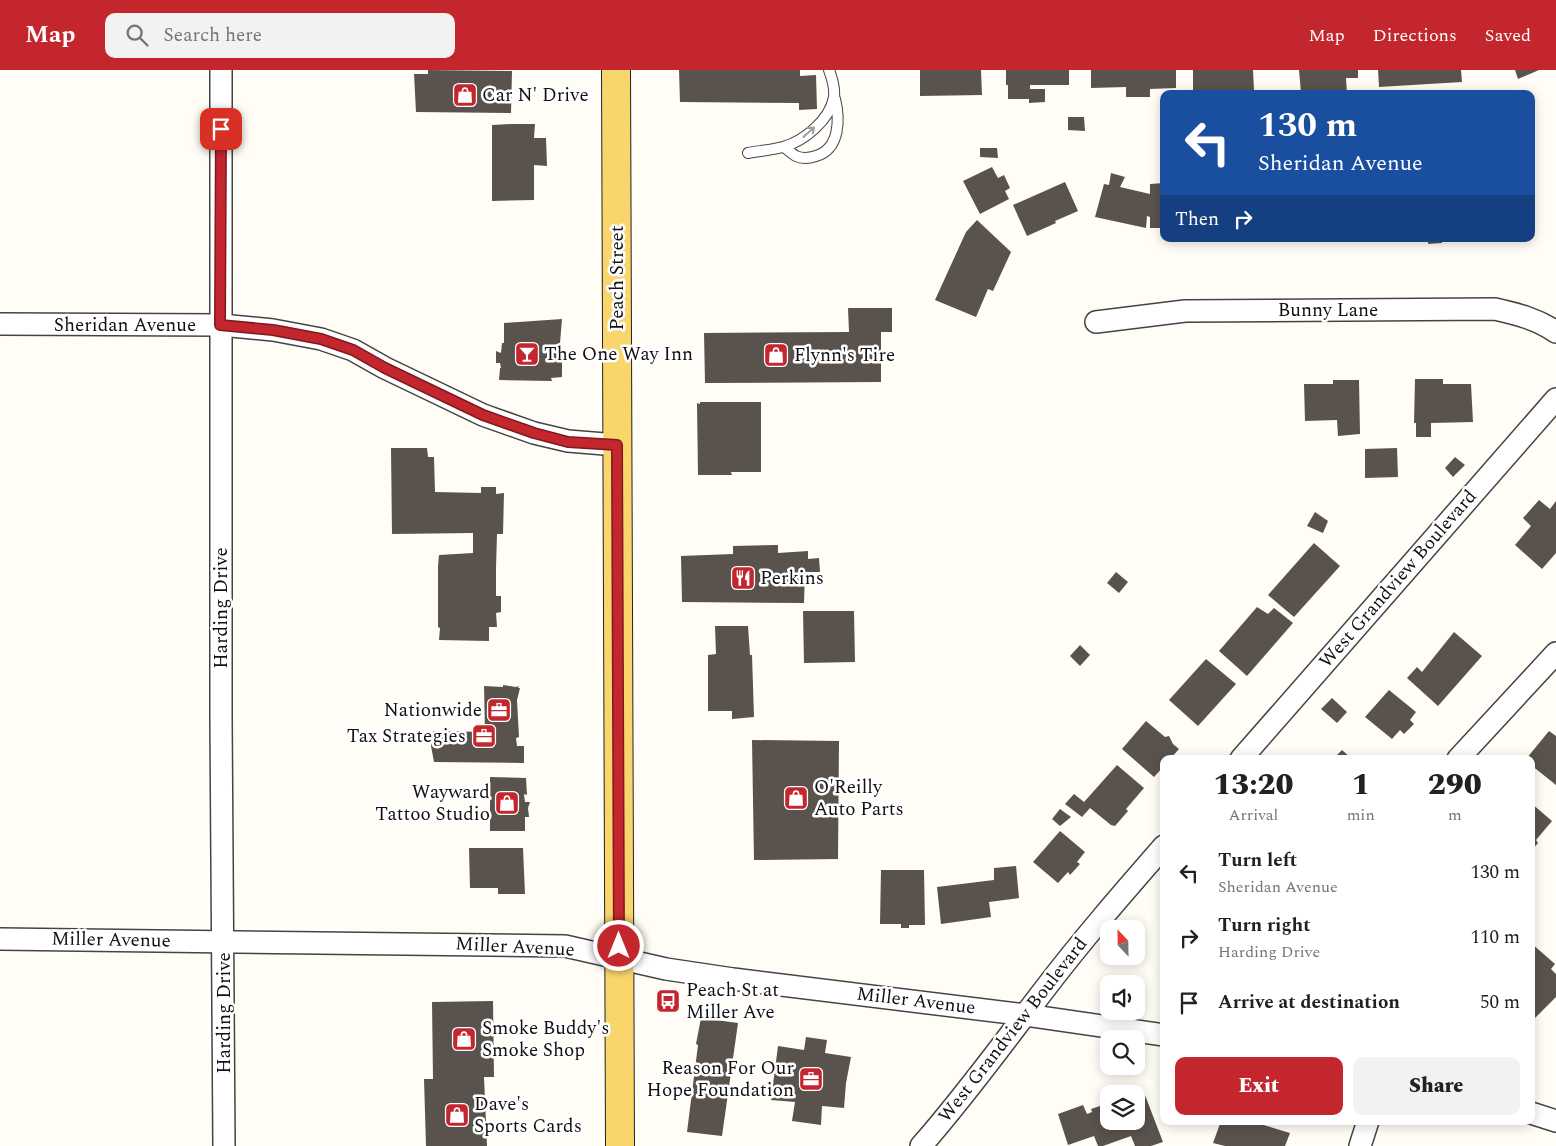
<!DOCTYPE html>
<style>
body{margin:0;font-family:Spectral,serif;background:#f2f2f2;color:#202124;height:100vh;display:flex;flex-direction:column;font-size:19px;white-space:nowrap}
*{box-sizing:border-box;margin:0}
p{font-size:16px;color:#757577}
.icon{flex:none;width:28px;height:28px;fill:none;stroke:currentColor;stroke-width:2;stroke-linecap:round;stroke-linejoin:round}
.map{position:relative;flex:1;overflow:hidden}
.sheet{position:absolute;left:1160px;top:685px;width:375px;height:370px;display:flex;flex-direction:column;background:#fff;border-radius:10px;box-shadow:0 2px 12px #0003}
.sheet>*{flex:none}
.guide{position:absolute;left:1160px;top:20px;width:375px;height:152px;border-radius:10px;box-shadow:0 2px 12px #0003;background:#1a4fa0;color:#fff;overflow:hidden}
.needle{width:32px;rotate:338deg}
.tools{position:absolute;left:1100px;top:850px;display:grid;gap:10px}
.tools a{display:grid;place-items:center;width:45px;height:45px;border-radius:10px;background:#fff;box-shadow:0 2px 12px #0003;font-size:25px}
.pin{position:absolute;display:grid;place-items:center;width:42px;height:42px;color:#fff;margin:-21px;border-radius:10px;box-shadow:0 2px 8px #0006}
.me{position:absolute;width:55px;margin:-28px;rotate:0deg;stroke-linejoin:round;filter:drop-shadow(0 0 4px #0008)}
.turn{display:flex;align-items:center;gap:18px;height:105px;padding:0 15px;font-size:22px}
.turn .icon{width:65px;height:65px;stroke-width:2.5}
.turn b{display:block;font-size:35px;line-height:42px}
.then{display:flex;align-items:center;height:48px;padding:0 15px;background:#0003;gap:10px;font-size:19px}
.eta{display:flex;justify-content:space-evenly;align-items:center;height:85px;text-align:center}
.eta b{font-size:30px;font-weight:800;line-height:35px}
.action{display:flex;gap:10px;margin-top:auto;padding:10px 15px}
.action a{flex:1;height:58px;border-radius:10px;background:#c4262e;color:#fff;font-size:20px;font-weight:800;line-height:58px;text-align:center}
.action a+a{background:#f2f2f2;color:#202124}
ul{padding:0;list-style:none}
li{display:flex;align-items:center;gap:15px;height:65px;padding:0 15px}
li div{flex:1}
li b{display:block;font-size:19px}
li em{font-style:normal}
header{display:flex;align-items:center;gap:30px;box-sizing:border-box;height:70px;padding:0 25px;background:#c4262e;color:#fff}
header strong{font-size:24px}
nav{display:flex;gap:28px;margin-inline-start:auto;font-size:18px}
.search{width:350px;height:45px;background:#f2f2f2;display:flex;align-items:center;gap:12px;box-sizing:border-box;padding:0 18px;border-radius:10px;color:#757577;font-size:19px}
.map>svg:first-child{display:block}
</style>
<header>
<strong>Map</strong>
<div class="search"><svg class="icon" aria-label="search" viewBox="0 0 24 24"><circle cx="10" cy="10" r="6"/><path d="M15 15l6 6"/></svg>Search here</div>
<nav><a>Map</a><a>Directions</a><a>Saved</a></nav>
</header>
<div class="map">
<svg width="1556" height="1076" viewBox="0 0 1556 1076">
<rect width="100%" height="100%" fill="#fffdf5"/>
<g fill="#5a524d">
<path d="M428 0 512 1 511 43 416 42 414 4H428Z"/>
<path d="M679 0H800V6L816 5 817 39 799 40V33L680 32Z"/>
<path d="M920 0H981L982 25 920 26Z"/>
<path d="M1006 0H1069V15H1030V19H1045V32L1029 33V29H1008V15H1006Z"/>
<path d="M1091 0H1176V18L1150 19V27H1126V17L1091 18Z"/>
<path d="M1193 0H1253L1254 20H1227V24H1195V21H1193Z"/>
<path d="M1299 0H1358V8H1346L1347 24H1324V22L1301 23Z"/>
<path d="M1378 0H1461L1462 12 1379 17Z"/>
<path d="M1515 0H1539L1518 9Z"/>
<path d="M1068 47H1084L1085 61 1068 60Z"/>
<path d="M512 54H535L534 68H546L547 96 534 95V130L492 131V55Z"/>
<path d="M980 78H997L998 88 980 87Z"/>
<path d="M992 97 998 108 1004 105 1010 118 1005 121 1009 129 980 144 963 111Z"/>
<path d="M1111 103 1125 107 1120 117 1150 124V114L1164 113V158H1150V147L1147 146 1146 158 1095 147 1104 114 1109 115Z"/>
<path d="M1065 112 1078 141 1055 151 1056 153 1027 166 1013 135Z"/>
<path d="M977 150 1011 182 993 221 988 219 976 247 935 230 966 162Z"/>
<rect x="1242" y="169" width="32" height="2"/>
<rect x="1320" y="169" width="41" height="2"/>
<path d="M1429 169H1442V173L1428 174Z"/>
<path d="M848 238H892V262H881V312L705 313 704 263 849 262Z"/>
<path d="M562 249 560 273H562V307L551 308 552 311 499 310 500 298H501L500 293H496V281L501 283 502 273H504V253Z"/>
<path d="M1415 309H1443V314H1471L1473 352 1431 353V367H1416V353H1414Z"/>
<path d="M1333 310H1359L1360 364 1338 366 1337 350 1305 351 1304 314H1333Z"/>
<path d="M700 332H761V402H731L732 405H698L697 333 700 334Z"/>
<path d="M391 378H427L428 387H434L435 422 481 423V417H496V424L504 423 503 464H497L496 498V526H501V542L496 543 497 557H489V571L439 570 440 558 438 557V496L439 485 473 483V463L392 464Z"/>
<path d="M1397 378 1398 407 1365 408V379Z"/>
<path d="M1455 387 1465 395 1453 407 1445 398Z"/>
<path d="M1539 430 1550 439 1556 431V483L1542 499 1515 475 1531 456 1523 448Z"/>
<path d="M1315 442 1328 451 1323 463 1307 456Z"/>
<path d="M1314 473 1340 496 1294 547 1268 525Z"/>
<path d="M778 475V483L808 481V489L819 488 820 502H805L804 533 682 532 681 486 733 484V476Z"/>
<path d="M1116 502 1128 512 1119 523 1107 513Z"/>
<path d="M1257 537 1268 544 1274 538 1293 553 1247 606 1219 581Z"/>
<path d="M803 541H854L855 592 804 593Z"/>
<path d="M715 556H748L750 585H752L754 647 732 649V641H708V585L716 584Z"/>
<path d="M1454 562 1482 586 1438 636 1407 608 1417 597 1422 602Z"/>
<path d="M1080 575 1090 585 1080 596 1070 586Z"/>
<path d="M1206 589 1236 614 1198 656 1169 630Z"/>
<path d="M503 615 516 617 519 616 518 618H520L517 630 519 667 516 668 517 676H524V693L434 692 431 676 433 661 485 662 484 616 503 617Z"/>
<path d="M1389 620 1416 642 1410 650 1414 654 1404 664 1400 660 1392 669 1365 647Z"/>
<path d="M1332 628 1347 642 1337 653 1321 639Z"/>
<path d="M1146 651 1165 667 1169 666 1173 674 1179 679 1170 689H1164V696L1154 707 1122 679Z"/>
<path d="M1549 661 1556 666V715L1531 695V689H1526Z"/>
<path d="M752 670 839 671 838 789 754 790Z"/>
<path d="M1342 680 1352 689H1333Z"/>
<path d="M1117 695 1144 718 1126 739 1128 741 1115 756 1111 755 1090 738 1082 747 1065 734 1074 724 1084 732Z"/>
<path d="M490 707 526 708 527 725 524 724 525 732H530L528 738 529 747H525V761H490Z"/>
<path d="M1531 733 1552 751 1536 770 1538 773 1531 781Z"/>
<path d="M1060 739 1071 747 1060 756 1052 749Z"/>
<path d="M1060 761 1085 782 1077 792 1080 794 1070 805 1068 802 1058 813 1033 792Z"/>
<path d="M469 778H523L525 824H498V818H470Z"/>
<path d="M1016 796 1019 828 989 832 991 847 941 854 937 817 994 810V798Z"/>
<path d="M881 800H924L925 855H909V858H901V854H880Z"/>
<path d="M1531 873 1555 894 1551 899 1556 904V927L1535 948 1531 945Z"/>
<path d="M493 931 494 1007H484L487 1076H426L424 1009H433L432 932Z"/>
<path d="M701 948 738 953 722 1066 687 1062 698 975 696 974Z"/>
<path d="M806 967 827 970 825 983 851 987 846 1013 844 1038 822 1036 821 1055 792 1051 795 1032 771 1030 778 976 804 980Z"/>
<path d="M1143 1020 1163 1072 1151 1076H1135L1131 1066 1103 1076H1098L1094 1066 1068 1075 1058 1044 1083 1035 1087 1044 1092 1042 1091 1039 1109 1033V1051H1136V1023Z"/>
<path d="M1221 1051H1250L1290 1063 1285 1076H1225L1213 1073Z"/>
</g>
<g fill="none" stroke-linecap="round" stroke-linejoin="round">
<defs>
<g id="service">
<path d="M784 77C788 80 792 84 796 86 802 89 810 88 816 86 840 79 840 49 835 29"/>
<path d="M748 83C759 81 771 80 783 77 804 71 830 50 834 27 835 18 832 8 829 0"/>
</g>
<g id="minor">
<path d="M221 0V649L224 1076"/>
<path d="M1096 252 1185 241 1495 239C1517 244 1537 249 1556 262"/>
<path d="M0 254 221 255 273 260 321 269 353 280 385 298 483 345 534 363 568 371 617 375"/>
<path d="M1241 689 1556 329"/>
<path d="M1458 689 1556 583"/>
<path d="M0 869 565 876 666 899 733 909 1026 945 1164 965"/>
<path d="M1531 1043 1556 1051"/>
<path d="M921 1076C965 1026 1004 972 1044 920 1082 870 1123 823 1164 776"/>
<path d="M1360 1076 1368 1051"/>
</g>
<path id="primary" d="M616 0 620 1076"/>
</defs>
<use href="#service" stroke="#444" stroke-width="12"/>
<use href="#minor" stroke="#444" stroke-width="24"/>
<use href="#primary" stroke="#222" stroke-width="30"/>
<use href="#service" stroke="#fff" stroke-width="10"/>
<use href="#minor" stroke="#fff" stroke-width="21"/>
<use href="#primary" stroke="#f9d66b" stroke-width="28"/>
</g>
<defs><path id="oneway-shaft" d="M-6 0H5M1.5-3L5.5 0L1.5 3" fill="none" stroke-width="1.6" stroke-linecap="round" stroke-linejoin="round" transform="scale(1.25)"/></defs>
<use stroke="#a0a0a0" href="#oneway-shaft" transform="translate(809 62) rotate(-42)"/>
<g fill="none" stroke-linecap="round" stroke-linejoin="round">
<defs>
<path id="route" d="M221 59 220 255 273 260 321 269 353 280 385 298 483 345 534 363 568 372 617 375 619 876"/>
</defs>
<use href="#route" stroke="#7f191e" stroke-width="12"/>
<use href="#route" stroke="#c4262e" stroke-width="9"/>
</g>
<defs>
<symbol id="shop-square" viewBox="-11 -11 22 22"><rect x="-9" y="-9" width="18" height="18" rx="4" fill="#c4262e" stroke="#fff"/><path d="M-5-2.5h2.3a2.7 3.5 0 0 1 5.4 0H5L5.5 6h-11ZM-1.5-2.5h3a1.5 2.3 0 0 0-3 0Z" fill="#fff"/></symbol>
<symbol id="bar-square" viewBox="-11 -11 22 22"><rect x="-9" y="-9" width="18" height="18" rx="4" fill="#c4262e" stroke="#fff"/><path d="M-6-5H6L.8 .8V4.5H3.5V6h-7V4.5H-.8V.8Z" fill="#fff"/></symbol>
<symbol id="restaurant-square" viewBox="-11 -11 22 22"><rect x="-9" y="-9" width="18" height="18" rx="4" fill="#c4262e" stroke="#fff"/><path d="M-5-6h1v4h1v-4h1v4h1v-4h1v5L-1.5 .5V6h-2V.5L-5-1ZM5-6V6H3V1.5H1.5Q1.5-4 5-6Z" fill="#fff"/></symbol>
<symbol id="office-square" viewBox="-11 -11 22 22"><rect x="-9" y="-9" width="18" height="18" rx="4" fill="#c4262e" stroke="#fff"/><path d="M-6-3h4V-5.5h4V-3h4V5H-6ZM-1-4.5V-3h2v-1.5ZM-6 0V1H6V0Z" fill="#fff"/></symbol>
<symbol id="bus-square" viewBox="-11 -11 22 22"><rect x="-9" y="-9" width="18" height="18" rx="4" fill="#c4262e" stroke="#fff"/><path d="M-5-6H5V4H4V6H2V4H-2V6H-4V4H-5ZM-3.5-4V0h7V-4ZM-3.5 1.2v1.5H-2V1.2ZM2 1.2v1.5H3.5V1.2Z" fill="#fff"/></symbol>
</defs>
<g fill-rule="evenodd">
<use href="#shop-square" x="451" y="11" width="28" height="28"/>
<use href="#bar-square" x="513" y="270" width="28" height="28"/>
<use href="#shop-square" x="762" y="271" width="28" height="28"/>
<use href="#restaurant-square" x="729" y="494" width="28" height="28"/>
<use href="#office-square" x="485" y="626" width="28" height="28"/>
<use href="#office-square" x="470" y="652" width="28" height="28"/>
<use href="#shop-square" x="782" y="714" width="28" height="28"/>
<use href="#shop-square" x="493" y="719" width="28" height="28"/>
<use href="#bus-square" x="654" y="917" width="28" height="28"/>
<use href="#shop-square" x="450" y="955" width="28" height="28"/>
<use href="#office-square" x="797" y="995" width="28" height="28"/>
<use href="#shop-square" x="443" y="1031" width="28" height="28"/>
</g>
<g text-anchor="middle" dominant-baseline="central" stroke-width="5" stroke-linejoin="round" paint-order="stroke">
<g font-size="19" fill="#111" stroke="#fff" text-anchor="start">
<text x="482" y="25">Car N' Drive</text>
<text x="544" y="284">The One Way Inn</text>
<text x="794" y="285">Flynn's Tire</text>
<text x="760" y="508">Perkins</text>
<text x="482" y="640" text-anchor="end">Nationwide</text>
<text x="466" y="666" text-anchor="end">Tax Strategies</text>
<text x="814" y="717">O'Reilly<tspan x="814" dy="22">Auto Parts</tspan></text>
<text x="490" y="722" text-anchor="end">Wayward<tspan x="490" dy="22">Tattoo Studio</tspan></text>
<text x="686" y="920">Peach St at<tspan x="686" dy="22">Miller Ave</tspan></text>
<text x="482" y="958">Smoke Buddy's<tspan x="482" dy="22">Smoke Shop</tspan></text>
<text x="794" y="998" text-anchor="end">Reason For Our<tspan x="794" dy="22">Hope Foundation</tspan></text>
<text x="474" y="1034">Dave's<tspan x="474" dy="22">Sports Cards</tspan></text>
</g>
<g font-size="19" fill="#111" stroke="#fff">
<text transform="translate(617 208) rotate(-90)">Peach Street</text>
<text x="1328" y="240">Bunny Lane</text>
<text x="125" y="255">Sheridan Avenue</text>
<text transform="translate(1398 509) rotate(-49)">West Grandview Boulevard</text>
<text transform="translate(221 538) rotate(-90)">Harding Drive</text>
<text transform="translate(111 870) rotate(1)">Miller Avenue</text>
<text transform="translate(515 877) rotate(3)">Miller Avenue</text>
<text transform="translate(916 931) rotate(7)">Miller Avenue</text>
<text transform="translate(224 943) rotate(-90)">Harding Drive</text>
<text transform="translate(1013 960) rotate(-52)">West Grandview Boulevard</text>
</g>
</g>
</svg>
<div class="tools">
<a><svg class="needle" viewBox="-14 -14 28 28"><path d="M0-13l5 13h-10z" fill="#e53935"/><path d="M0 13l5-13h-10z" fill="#757577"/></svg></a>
<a><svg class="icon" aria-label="sound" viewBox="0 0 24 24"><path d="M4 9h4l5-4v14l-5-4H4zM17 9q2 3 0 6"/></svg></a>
<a><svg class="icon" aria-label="search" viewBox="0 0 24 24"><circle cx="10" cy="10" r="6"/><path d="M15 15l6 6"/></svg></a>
<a><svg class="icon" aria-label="layers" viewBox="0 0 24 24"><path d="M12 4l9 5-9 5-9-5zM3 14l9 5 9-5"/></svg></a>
</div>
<div class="pin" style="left:221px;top:59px;background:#d93025"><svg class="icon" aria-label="arrive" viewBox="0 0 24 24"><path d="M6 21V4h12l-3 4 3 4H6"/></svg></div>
<svg class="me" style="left:619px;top:876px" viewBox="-20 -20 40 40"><circle r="17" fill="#c4262e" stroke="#fff" stroke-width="3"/><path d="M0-11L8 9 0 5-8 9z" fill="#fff"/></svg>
<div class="guide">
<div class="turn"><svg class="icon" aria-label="left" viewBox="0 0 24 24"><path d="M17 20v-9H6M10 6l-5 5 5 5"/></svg><div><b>130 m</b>Sheridan Avenue</div></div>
<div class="then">Then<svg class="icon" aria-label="right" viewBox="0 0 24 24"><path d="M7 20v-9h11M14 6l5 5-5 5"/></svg></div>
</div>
<section class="sheet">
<div class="eta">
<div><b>13:20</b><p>Arrival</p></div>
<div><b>1</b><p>min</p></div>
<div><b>290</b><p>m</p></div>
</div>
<ul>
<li><svg class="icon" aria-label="left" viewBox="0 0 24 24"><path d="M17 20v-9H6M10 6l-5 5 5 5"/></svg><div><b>Turn left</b><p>Sheridan Avenue</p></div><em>130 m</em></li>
<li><svg class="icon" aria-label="right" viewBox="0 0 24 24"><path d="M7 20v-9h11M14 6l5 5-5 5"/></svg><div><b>Turn right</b><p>Harding Drive</p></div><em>110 m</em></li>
<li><svg class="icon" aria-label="arrive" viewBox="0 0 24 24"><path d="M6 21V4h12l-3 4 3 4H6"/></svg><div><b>Arrive at destination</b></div><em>50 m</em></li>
</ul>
<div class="action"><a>Exit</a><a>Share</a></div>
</section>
</div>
